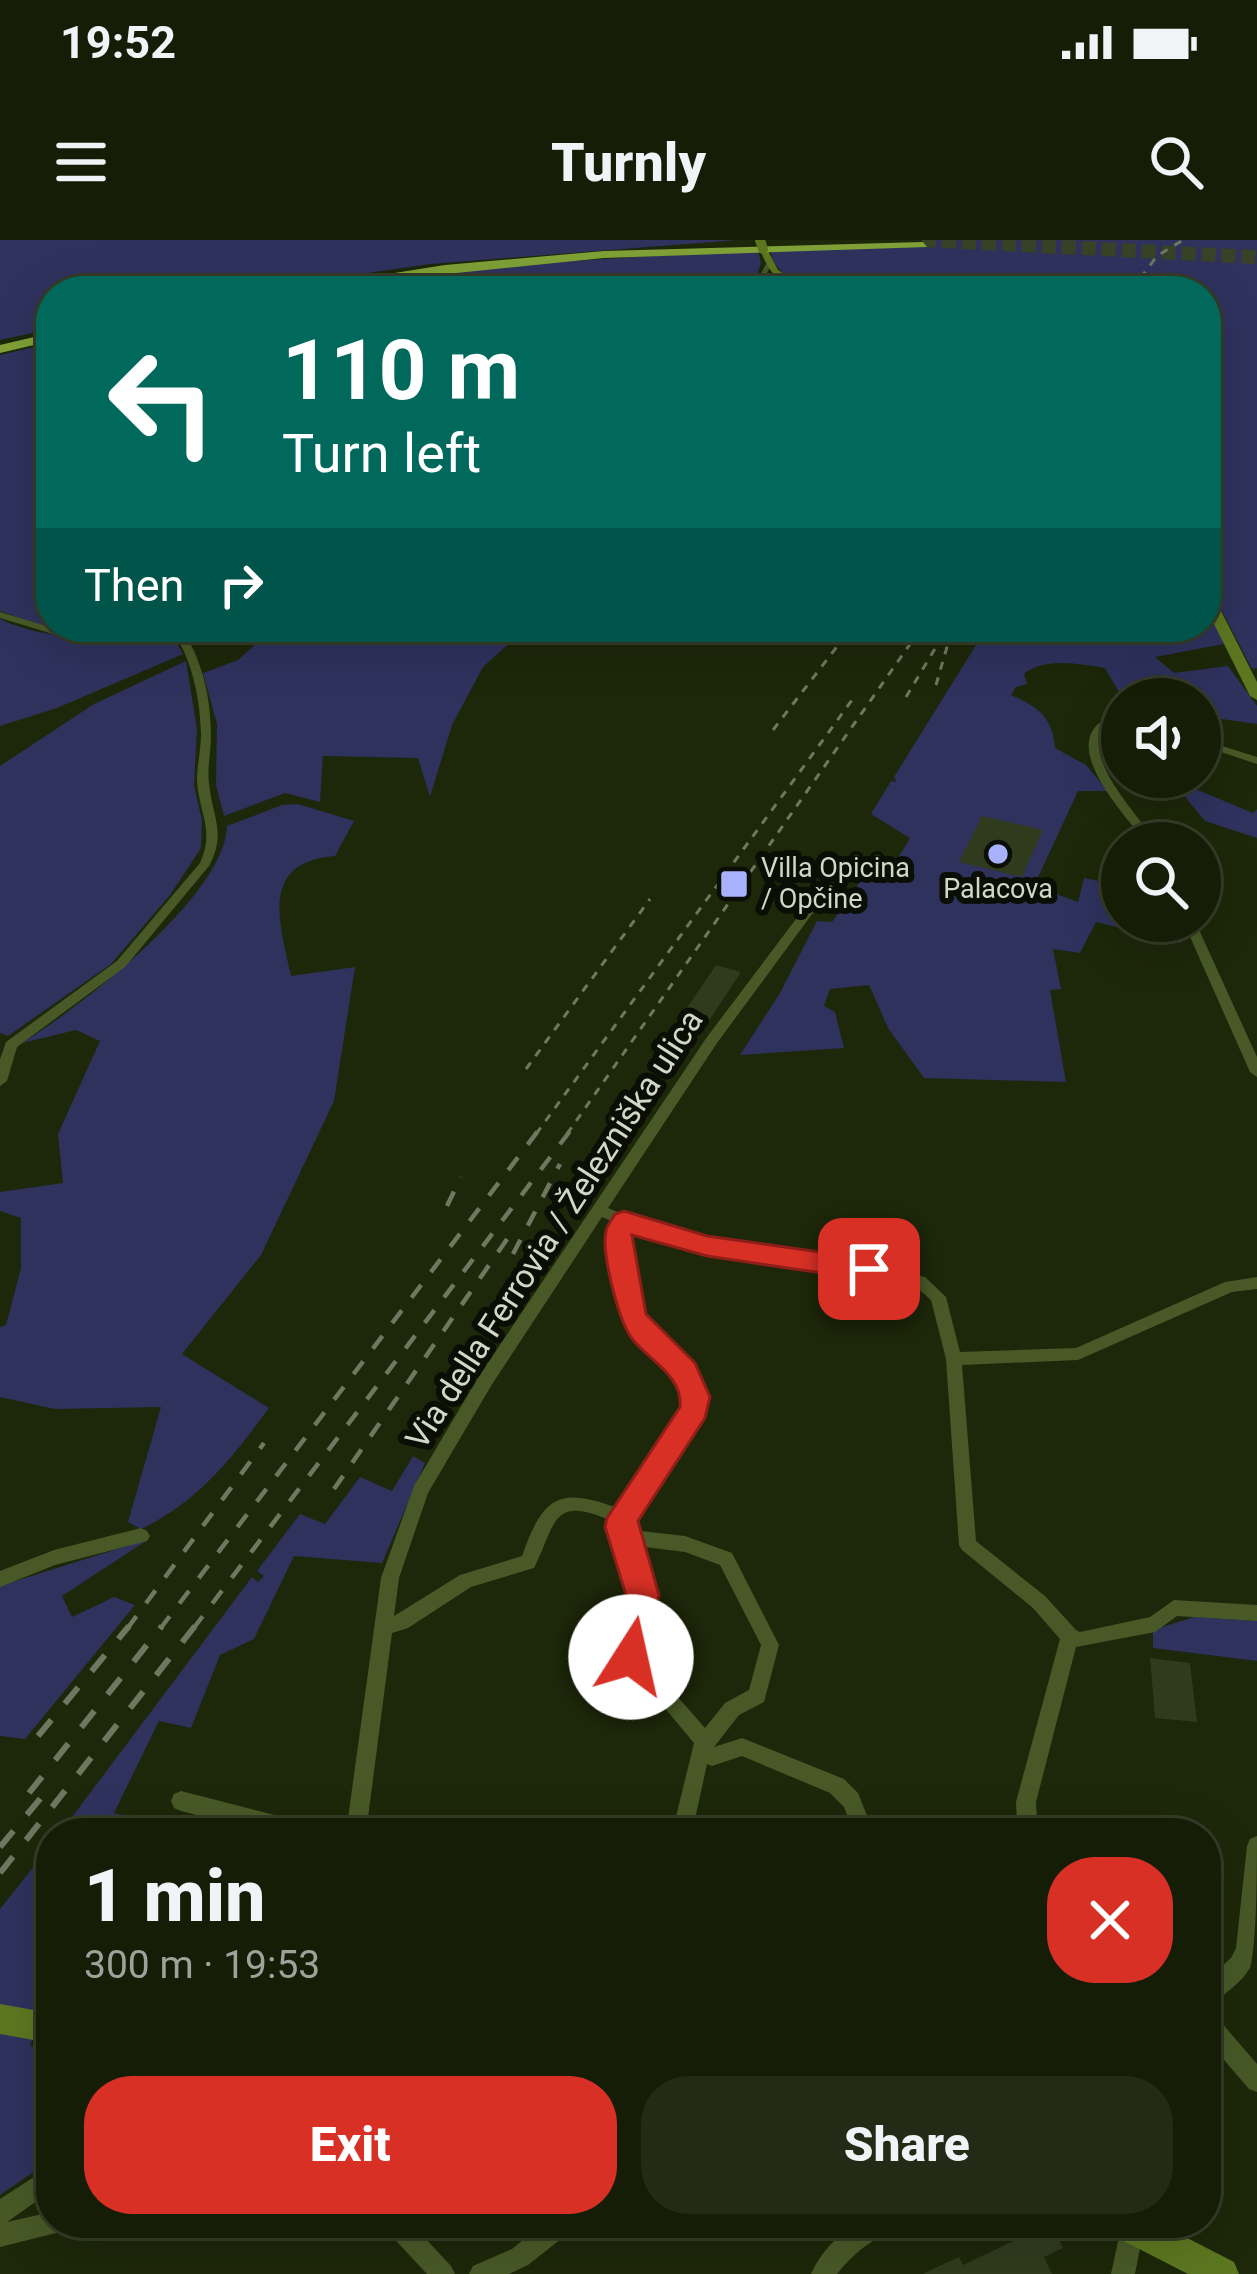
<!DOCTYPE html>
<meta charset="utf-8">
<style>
body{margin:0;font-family:Roboto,sans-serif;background:#232a15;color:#f1f3f6;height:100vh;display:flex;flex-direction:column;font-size:45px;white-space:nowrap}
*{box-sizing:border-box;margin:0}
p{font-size:39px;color:#9ea29b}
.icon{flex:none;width:66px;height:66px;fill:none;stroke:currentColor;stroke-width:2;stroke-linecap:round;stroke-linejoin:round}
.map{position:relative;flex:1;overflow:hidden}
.drawer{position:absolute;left:36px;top:1578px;width:1185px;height:420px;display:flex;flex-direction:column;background:#161d07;border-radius:48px;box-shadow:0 12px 48px #0002,0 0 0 3px #353b28}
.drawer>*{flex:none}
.hud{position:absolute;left:36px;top:36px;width:1185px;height:366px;border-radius:48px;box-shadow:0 12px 48px #0002,0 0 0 3px #353b28;background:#00695c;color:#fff;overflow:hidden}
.buttons{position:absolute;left:1101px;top:438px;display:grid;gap:24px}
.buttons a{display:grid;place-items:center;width:120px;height:120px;border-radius:50%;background:#161d07;box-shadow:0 12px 48px #0002,0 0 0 3px #353b28;font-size:60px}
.pin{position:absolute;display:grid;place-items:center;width:102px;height:102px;color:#fff;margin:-51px;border-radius:24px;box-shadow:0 6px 18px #0006}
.me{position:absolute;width:132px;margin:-66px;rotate:10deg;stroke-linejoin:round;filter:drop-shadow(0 0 9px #0008)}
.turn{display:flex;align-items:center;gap:42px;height:252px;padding:0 48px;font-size:54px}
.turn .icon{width:156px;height:156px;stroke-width:2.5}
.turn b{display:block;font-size:84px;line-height:102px}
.then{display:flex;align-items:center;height:114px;padding:0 48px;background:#0003;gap:24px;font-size:45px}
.round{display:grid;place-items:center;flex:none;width:126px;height:126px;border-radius:48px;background:#232a15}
.overview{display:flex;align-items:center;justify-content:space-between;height:204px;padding:0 48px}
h1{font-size:72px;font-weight:800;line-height:90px}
.button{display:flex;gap:24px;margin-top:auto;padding:24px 48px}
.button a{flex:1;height:138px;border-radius:48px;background:#d93025;color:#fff;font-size:48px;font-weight:800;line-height:138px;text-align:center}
.button a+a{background:#232a15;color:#f1f3f6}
.status{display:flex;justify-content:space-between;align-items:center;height:84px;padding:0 60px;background:#161d07;direction:ltr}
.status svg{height:33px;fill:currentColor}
header{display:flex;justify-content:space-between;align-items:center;height:156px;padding:0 48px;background:#161d07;font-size:54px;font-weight:800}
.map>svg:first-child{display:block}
</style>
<div class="status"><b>19:52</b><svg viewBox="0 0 49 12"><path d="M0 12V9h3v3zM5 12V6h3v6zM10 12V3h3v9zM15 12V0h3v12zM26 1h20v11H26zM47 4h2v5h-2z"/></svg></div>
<header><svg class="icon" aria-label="menu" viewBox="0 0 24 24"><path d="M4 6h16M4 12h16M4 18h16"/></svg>Turnly<svg class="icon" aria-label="search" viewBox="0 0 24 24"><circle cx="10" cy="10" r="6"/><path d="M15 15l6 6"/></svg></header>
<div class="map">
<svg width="1257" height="2034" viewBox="0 0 1257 2034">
<rect width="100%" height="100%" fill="#1d2709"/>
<g fill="#2e325d">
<path d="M0 0H738L431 24 241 51H51V89L0 100Z"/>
<path d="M922 0H1257V428L1252 429 1206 340V51H812C792 40 774 33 770 9L924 6Z"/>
<path d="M758 9 761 24 756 37 762 51H320L496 26Z"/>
<path d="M51 103V348L34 352 55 390 0 371V115Z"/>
<path d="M1206 365 1224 404 1155 417 1174 433 1228 426 1257 466V484L1200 476V459H1123L1105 428C1080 424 1045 417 1024 434L1027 444 1016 447 1011 455C1037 466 1053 477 1055 508L1086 525 1108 551H1078L1034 646 1078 662 1084 638 1122 646V681H1179L1182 703 1096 682 1080 713 1053 709 1061 749 1050 750 1066 842 924 838 888 788 869 745 830 749 824 766 835 772 844 808 740 815 780 753 817 681 832 682 862 639 885 640 910 598 871 574 891 541 896 542 894 537 976 405 969 387H1206Z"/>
<path d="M0 379C64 409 103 387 167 387L183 414 57 468 0 486Z"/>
<path d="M275 387H527L483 427 452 485 430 557 418 518 323 516 320 562 285 553 224 576 216 545 217 484 203 433 238 420Z"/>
<path d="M186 421 197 489 194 546 202 580 201 608 170 655 111 724 8 796 0 793V526L94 464Z"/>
<path d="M1188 546 1253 573 1257 569V598L1205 581 1181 552Z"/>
<path d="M298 564 354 581 335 616C258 622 280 684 291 736L355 727 334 861 261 1015 182 1114 269 1168C232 1218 198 1262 141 1289L128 1282 161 1167 55 1169 0 1157V1087L6 1085 21 1028V978L0 971V952L63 943 58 894 100 801 76 790 22 803C79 768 225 656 227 586L282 565Z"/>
<path d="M413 1216 425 1223 382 1323 294 1316 254 1399 220 1415 191 1488 159 1481 114 1573 159 1583V1593H60L252 1337 258 1342 264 1336 257 1331 300 1274 325 1284 360 1237 392 1251Z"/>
<path d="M149 1299 62 1356 72 1377 114 1357 135 1365 25 1499 0 1496V1346Z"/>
<path d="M1194 1377 1257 1381V1421L1153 1408V1390Z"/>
<path d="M51 1605V1766L44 1765 30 1806 51 1810V1920L0 1955V1669Z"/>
</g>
<g fill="#303b1d">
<path d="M982 576 1043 590 1022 637 959 622Z"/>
<path d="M716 725 741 732 694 803 668 796Z"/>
<path d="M1150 1418 1190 1423 1197 1482 1155 1478Z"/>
<path d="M1051 1983 1063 2008 1044 2017 1052 2034H922L959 2017 963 2025Z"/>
</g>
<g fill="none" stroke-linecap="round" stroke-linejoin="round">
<path stroke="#384226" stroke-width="14" stroke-dasharray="14 6" stroke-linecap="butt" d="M922 0 1257 17"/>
<g fill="#485927" fill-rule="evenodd">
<path d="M766 24 771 25 765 37 769 51H763L759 37Z"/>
<path d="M0 372 63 391 133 387 128 390 63 397 0 378Z"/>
<path d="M170 387H180C202 417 211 458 211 496 211 512 207 527 209 543 212 577 227 592 209 626L125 727 17 807 7 841 0 846V819L6 802 117 721 200 623C215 590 199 573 197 541 197 525 201 510 201 494 200 457 192 418 170 387Z"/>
<path d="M1122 473V480C1120 481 1107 487 1105 489 1079 515 1142 581 1158 603H1146C1128 578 1068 517 1096 486 1102 480 1114 476 1122 473Z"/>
<path d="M1200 499 1257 517V524L1200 505Z"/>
<path d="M837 628 843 632 717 803 608 968 670 994 830 1016 925 1037 946 1057 960 1112 1076 1108 1225 1042 1257 1037V1049L1232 1052 1078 1120 962 1125 976 1301 1045 1356 1076 1390 1080 1392 1150 1377 1174 1360 1257 1365V1381L1177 1376 1155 1392 1076 1407 1036 1562 1037 1579 1044 1593H1022L1017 1582 1016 1562 1060 1399 1033 1368 962 1310 959 1305 946 1119 931 1060 915 1046 830 1028 668 1005 628 988 625 992C632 1019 629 1051 642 1077 662 1115 701 1118 702 1170L632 1280V1290L685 1296 732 1313 779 1405 764 1462 739 1475 714 1507 742 1498 844 1539 858 1553 874 1593H854L844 1567 830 1553 742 1516 712 1526 707 1524 692 1593H672L694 1503 622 1417C627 1392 637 1364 631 1339 627 1319 615 1303 614 1282 551 1254 557 1282 534 1328L471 1347 408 1388 392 1393 366 1593H346L381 1338 414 1246 479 1136 707 797 833 630ZM602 977 616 983 611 992C617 1019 614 1050 626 1076 643 1114 685 1123 686 1169L620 1269C558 1245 543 1257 522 1316L460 1335 394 1376 399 1338 428 1253 491 1146ZM637 1306 685 1312 720 1325 761 1405 749 1450 725 1463 705 1488 641 1415C651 1368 656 1351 637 1306Z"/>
<path d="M1183 681H1195L1257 817V837L1250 832Z"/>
<path d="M141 1288 147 1291 150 1296 147 1301 55 1325 0 1347V1331L54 1310Z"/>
<path d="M181 1551 305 1583 312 1586 315 1593H267L181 1571 174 1568 171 1561 174 1554Z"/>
<path d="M1257 1596C1257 1627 1257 1704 1250 1728 1241 1743 1221 1758 1206 1765V1740L1231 1718 1236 1708 1247 1606 1250 1599Z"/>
<path d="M1206 1771 1214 1774 1257 1824V1852L1249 1849 1206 1799Z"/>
<path d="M51 1926V1951L7 1982 51 1972V1983H68L64 1991 0 2007V1959Z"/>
<path d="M383 1983H411L451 2026 455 2034H427L387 1991Z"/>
<path d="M544 1983H575L571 1991 528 2025 509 2034H469L473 2026 512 2009Z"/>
<path d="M856 1983H896L892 1991C869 2001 853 2014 837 2034H811C820 2013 837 1996 856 1983Z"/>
<path d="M1122 1983H1142L1144 1987 1135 2034H1111Z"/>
</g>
<g fill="#5c7720" fill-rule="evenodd">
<path d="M760 7H766L778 30 811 51C784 51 765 30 760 7Z"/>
<path d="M1206 351 1213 355 1257 442V460L1250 456 1206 368Z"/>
<path d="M0 1764 51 1773V1803L0 1794Z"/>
<path d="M1108 1983H1158L1234 2022 1239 2034H1188L1112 1995Z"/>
</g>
<g fill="#7fa137" fill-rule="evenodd">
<path d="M923 2 927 7 604 18 281 51 445 25 604 11Z"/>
<path d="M51 93V101L0 113V105Z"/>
</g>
<g stroke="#6e775f" stroke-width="3" stroke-dasharray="8 8" stroke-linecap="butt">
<path d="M1131 51 1157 16 1183 0"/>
<path d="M936 445 949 400"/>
<path d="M906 457 948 387"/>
<path d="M773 490 852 387"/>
<path d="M526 829 650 659"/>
<path d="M536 894 855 456"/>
<path d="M567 894 922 387"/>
</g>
<g stroke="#6e775f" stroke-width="4.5" stroke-dasharray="16 16" stroke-linecap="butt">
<path d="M447 966 461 937"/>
<path d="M513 1014 560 924"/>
<path d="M334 1249 512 992"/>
<path d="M127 1389 264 1203"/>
<path d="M160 1389 538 891"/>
<path d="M193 1389 570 891"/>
</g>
<g stroke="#6e775f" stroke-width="6" stroke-dasharray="21 21" stroke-linecap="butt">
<path d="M38 1496 129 1386"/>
<path d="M29 1553 162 1386"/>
<path d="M0 1607 50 1547"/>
<path d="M0 1633 195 1386"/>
</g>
<path stroke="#5c7720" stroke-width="10" d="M760 0 763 9"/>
</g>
<path fill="#d93025" stroke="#8d1f18" stroke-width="3" d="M624 971 707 996 869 1019 883 1029 869 1040 707 1016 632 995 646 1074 695 1123 710 1157 705 1178 638 1281 659 1355 643 1428 631 1432 619 1428 614 1417 626 1355 605 1287 607 1278 680 1167C683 1136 650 1121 633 1100 619 1083 601 1013 606 991 607 985 612 980 615 974Z"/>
<g fill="#a7b1fc" stroke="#0a0e04" stroke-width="4.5">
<circle cx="998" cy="614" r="12"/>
<rect x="719" y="629" width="30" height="30" rx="6"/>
</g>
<g text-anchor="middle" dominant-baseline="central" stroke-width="12" stroke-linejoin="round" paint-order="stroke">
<g font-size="27" fill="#d1d8c7" stroke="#0a0e04" text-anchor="start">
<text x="761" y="628">Villa Opicina<tspan x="761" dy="31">/ Opčine</tspan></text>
<text x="998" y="649" text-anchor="middle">Palacova</text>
</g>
<g font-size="33" fill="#d1d8c7" stroke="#0a0e04">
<text transform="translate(554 989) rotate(-57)">Via della Ferrovia / Železniška ulica</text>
</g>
</g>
</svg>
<div class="buttons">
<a><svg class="icon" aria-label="sound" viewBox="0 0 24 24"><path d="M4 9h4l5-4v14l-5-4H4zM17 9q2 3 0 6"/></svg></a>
<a><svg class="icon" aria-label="search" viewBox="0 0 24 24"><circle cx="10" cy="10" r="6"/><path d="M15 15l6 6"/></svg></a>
</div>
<div class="pin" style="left:869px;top:1029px;background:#d93025"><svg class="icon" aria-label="arrive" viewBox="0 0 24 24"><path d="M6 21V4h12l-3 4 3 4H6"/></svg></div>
<svg class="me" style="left:631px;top:1417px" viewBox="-20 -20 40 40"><circle r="19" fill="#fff"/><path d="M0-13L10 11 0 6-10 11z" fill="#d93025"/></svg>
<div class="hud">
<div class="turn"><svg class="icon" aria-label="left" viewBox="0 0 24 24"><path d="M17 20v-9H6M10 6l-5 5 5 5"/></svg><div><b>110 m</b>Turn left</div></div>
<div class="then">Then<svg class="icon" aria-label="right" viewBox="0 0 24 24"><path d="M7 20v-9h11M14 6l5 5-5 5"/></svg></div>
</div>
<section class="drawer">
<div class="overview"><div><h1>1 min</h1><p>300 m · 19:53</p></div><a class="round" style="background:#d93025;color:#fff"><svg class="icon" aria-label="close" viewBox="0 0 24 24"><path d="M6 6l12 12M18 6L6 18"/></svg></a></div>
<div class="button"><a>Exit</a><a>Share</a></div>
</section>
</div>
